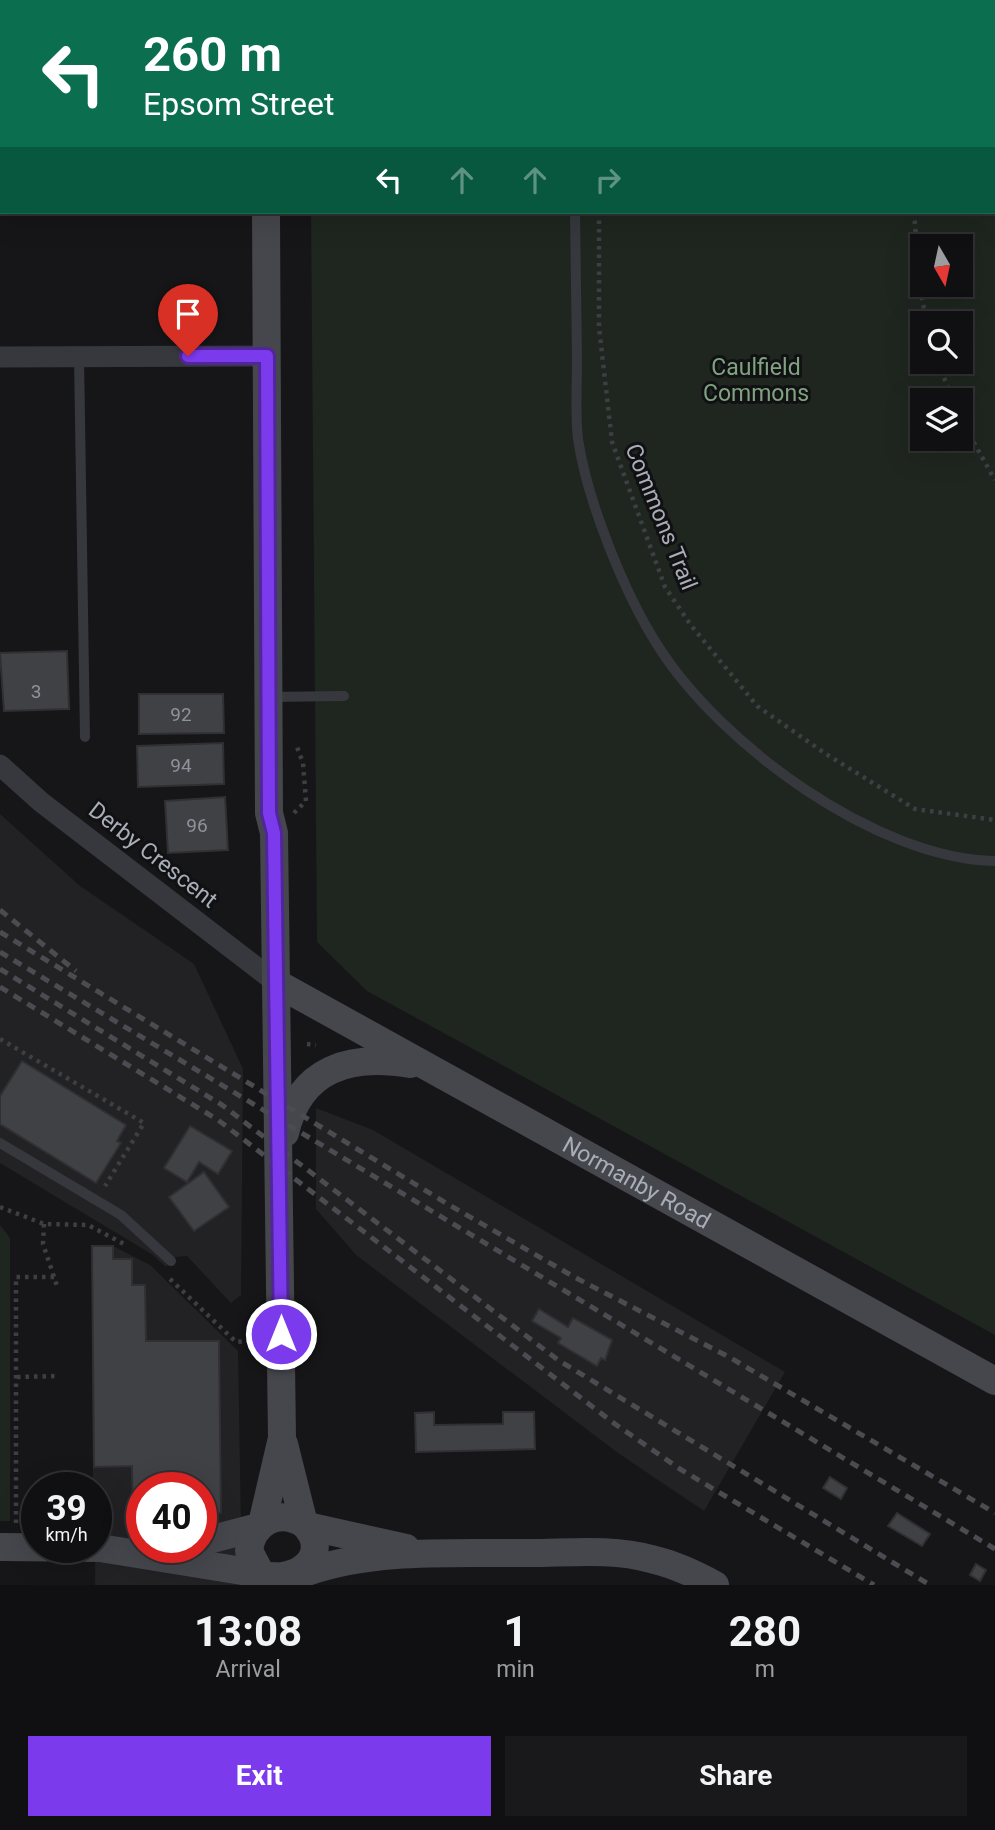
<!DOCTYPE html>
<style>
body{margin:0;font-family:Roboto,sans-serif;background:#19191b;color:#f1f3f6;height:100vh;display:flex;flex-direction:column;font-size:26px;white-space:nowrap}
*{box-sizing:border-box;margin:0}
p{font-size:23px;color:#9c9d9f}
.icon{flex:none;width:38px;height:38px;fill:none;stroke:currentColor;stroke-width:2;stroke-linecap:round;stroke-linejoin:round}
.map{position:relative;height:1585px;overflow:hidden}
.details{display:flex;flex-direction:column;background:#101012;flex:1}
.details>*{flex:none}
.banner{position:absolute;left:0px;top:0px;width:996px;height:214px;box-shadow:0 7px 28px #0002,0 0 0 2px #303032;background:#0b6e4f;color:#fff;overflow:hidden}
.needle{width:46px;rotate:171deg}
.buttons{position:absolute;left:910px;top:234px;display:grid;gap:14px}
.buttons a{display:grid;place-items:center;width:63px;height:63px;border-radius:0px;background:#101012;box-shadow:0 7px 28px #0002,0 0 0 2px #303032;font-size:35px}
.speed{position:absolute;left:21px;top:1472px;display:flex;gap:14px;font-size:35px;font-weight:700;text-align:center}
.speed>*{display:grid;place-content:center;width:91px;height:91px;border-radius:50%;background:#101012;box-shadow:0 7px 28px #0002,0 0 0 2px #303032;line-height:1}
.speed small{font-size:18px;font-weight:400}
.speed .limit{border:10px solid #d22;background:#fff;color:#111}
.pin{position:absolute;display:grid;place-items:center;width:60px;height:60px;color:#fff;margin:-72px -30px;border-radius:50% 50% 50% 0;rotate:-45deg;box-shadow:0 0 7px #0007}
.pin .icon{rotate:45deg}
.me{position:absolute;width:77px;margin:-38px;rotate:0deg;stroke-linejoin:round;filter:drop-shadow(0 0 5px #0008)}
.turn{display:flex;align-items:center;gap:24px;height:147px;padding:0 28px;font-size:32px}
.turn .icon{width:91px;height:91px;stroke-width:2.5}
.turn b{display:block;font-size:49px;line-height:60px}
.lanes{display:flex;align-items:center;height:66px;padding:0 28px;background:#0003;justify-content:center;gap:35px;direction:ltr}
.lanes .off{opacity:.35}
.eta{display:flex;justify-content:space-evenly;align-items:center;height:119px;text-align:center}
.eta b{font-size:42px;font-weight:700;line-height:49px}
.primary-button{display:flex;gap:14px;margin-top:auto;padding:14px 28px}
.primary-button a{flex:1;height:80px;border-radius:0px;background:#7c3aed;color:#fff;font-size:28px;font-weight:700;line-height:80px;text-align:center}
.primary-button a+a{background:#19191b;color:#f1f3f6}
.map>svg:first-child{display:block}
</style>
<div class="map">
<svg width="995" height="1585" viewBox="0 0 995 1585">
<rect width="100%" height="100%" fill="#161618"/>
<g fill="#222225" fill-rule="evenodd">
<path d="M0 814 80 886 194 964 243 1069 241 1295 231 1303 187 1256 175 1257 166 1267 153 1255 0 1163Z"/>
<path d="M316 1108 373 1130 785 1372 704 1511 618 1453 356 1255 316 1209Z"/>
<path d="M92 1246H113L150 1265 238 1351 242 1585H95L96 1488 93 1487ZM142 1488H201V1547H142Z"/>
</g>
<g fill="#1e261f" fill-rule="evenodd">
<path d="M310 0H995V1335L367 991 317 942 311 212H994V2ZM922 247H961V285H922ZM922 324H961V362H922ZM922 401H961V439H922Z"/>
<path d="M0 1225 10 1238V1521H0Z"/>
</g>
<g fill="#404145" stroke="#303034" stroke-width="2">
<path d="M67 651 69 709 4 711 0 653Z"/>
<path d="M139 694H223L224 733 139 734Z"/>
<path d="M223 743 224 784 138 787 137 746Z"/>
<path d="M225 797 228 850 168 853 165 801Z"/>
<path d="M22 1061 126 1125 117 1141 121 1143 96 1183 0 1124V1096Z"/>
<path d="M190 1126 232 1151 218 1174 199 1162 187 1182 164 1168Z"/>
<path d="M204 1172 229 1207 194 1231 169 1197Z"/>
<path d="M92 1246H113V1259H132V1285H145L146 1341H219L221 1513H201V1488H142V1522H133L132 1466 94 1467Z"/>
<path d="M539 1309 568 1327 573 1318 612 1340 605 1360 601 1358 597 1366 558 1343 561 1338 532 1321Z"/>
<path d="M434 1412V1425L503 1424V1412H534L535 1449 416 1452 415 1413Z"/>
<path d="M830 1477 847 1488 841 1499 823 1488Z"/>
<path d="M897 1513 930 1534 922 1546 888 1526Z"/>
<path d="M976 1564 986 1570 980 1581 970 1575Z"/>
</g>
<g fill="none" stroke-linecap="round" stroke-linejoin="round">
<g stroke="#3d3f44" stroke-width="4.5" stroke-dasharray="3.5 5" stroke-linecap="butt">
<path d="M600 2V0"/>
<path d="M916 2V0"/>
<path d="M599 212V327L612 442 665 587 690 624 757 706 826 754 915 809 995 820"/>
<path d="M914 212 920 288 927 324"/>
<path d="M938 362 953 401"/>
<path d="M961 420 995 480"/>
<path d="M294 813 306 801 303 763 297 747"/>
<path d="M0 1039 144 1123 105 1186"/>
<path d="M307 1044 316 1045"/>
<path d="M0 1207 44 1224 88 1225 124 1244"/>
<path d="M44 1224 43 1244 57 1286"/>
<path d="M170 1279 236 1342 248 1341"/>
<path d="M17 1377 58 1376"/>
<path d="M16 1523V1277H54"/>
</g>
<g stroke="#37383d" stroke-width="10">
<path d="M77 0V2"/>
<path d="M573 0V2"/>
<path d="M0 138H2"/>
<path d="M575 212C576 261 576 310 577 360 577 386 575 413 578 439 587 500 624 593 658 646 720 744 876 859 995 861"/>
<path d="M79 356 85 737"/>
<path d="M270 697 344 696"/>
<path d="M0 1143 121 1215 171 1261"/>
</g>
<g stroke="#37383d" stroke-width="21">
<path d="M0 357 267 356"/>
<path d="M0 765 41 802 278 984"/>
</g>
<g stroke="#45474d" stroke-width="28">
<path d="M265 0V2"/>
<path id="s1" d="M278 984 995 1381"/>
<path d="M285 1133C300 1068 350 1054 410 1064"/>
<path d="M284 1444 304 1524"/>
<path d="M262 1524 282 1438 274 833 269 813 266 212"/>
<path d="M307 1526 406 1548"/>
<path d="M201 1542 258 1527"/>
<path d="M0 1547 100 1548 261 1574C296 1585 334 1555 304 1524 279 1508 252 1522 249 1551L261 1574"/>
<path d="M307 1572C377 1548 456 1554 529 1553 569 1553 612 1548 651 1559 673 1564 695 1574 715 1585"/>
</g>
<g stroke="#4a4c52" stroke-width="5" stroke-dasharray="9 7" stroke-linecap="butt">
<path d="M0 910 76 971"/>
<path d="M0 932 451 1206 576 1278 729 1357 995 1513"/>
<path d="M0 952 995 1549"/>
<path d="M0 969 222 1105 558 1360 930 1585"/>
<path d="M0 987 218 1120 615 1424 680 1469 874 1585"/>
</g>
</g>
<g fill="none" stroke-linecap="round" stroke-linejoin="round">
<defs>
<path id="route" d="M188 356H267L269 813 274 833 281 1334"/>
</defs>
<use href="#route" stroke="#51269a" stroke-width="18"/>
<use href="#route" stroke="#7c3aed" stroke-width="12"/>
</g>
<g text-anchor="middle" dominant-baseline="central" stroke-width="6" stroke-linejoin="round" paint-order="stroke">
<g font-size="19" fill="#8e929b">
<text x="36" y="691">3</text>
<text x="181" y="714">92</text>
<text x="181" y="765">94</text>
<text x="197" y="825">96</text>
</g>
<g font-size="23" fill="#7fa381" stroke="#111113">
<text x="756" y="367">Caulfield<tspan x="756" dy="26">Commons</tspan></text>
</g>
<g font-size="23" fill="#a8adb8" stroke="#111113">
<text transform="translate(661 517) rotate(68)">Commons Trail</text>
<text transform="translate(153 855) rotate(38)">Derby Crescent</text>
<text stroke="none"><textPath href="#s1" startOffset="410">Normanby Road</textPath></text>
</g>
</g>
</svg>
<div class="buttons">
<a><svg class="needle" viewBox="-14 -14 28 28"><path d="M0-13l5 13h-10z" fill="#e53935"/><path d="M0 13l5-13h-10z" fill="#9c9d9f"/></svg></a>
<a><svg class="icon" aria-label="search" viewBox="0 0 24 24"><circle cx="10" cy="10" r="6"/><path d="M15 15l6 6"/></svg></a>
<a><svg class="icon" aria-label="layers" viewBox="0 0 24 24"><path d="M12 4l9 5-9 5-9-5zM3 14l9 5 9-5"/></svg></a>
</div>
<div class="speed"><div>39<small>km/h</small></div><div class="limit">40</div></div>
<div class="pin" style="left:188px;top:356px;background:#d93025"><svg class="icon" aria-label="arrive" viewBox="0 0 24 24"><path d="M6 21V4h12l-3 4 3 4H6"/></svg></div>
<svg class="me" style="left:281px;top:1334px" viewBox="-20 -20 40 40"><circle r="17" fill="#7c3aed" stroke="#fff" stroke-width="3"/><path d="M0-11L8 9 0 5-8 9z" fill="#fff"/></svg>
<div class="banner">
<div class="turn"><svg class="icon" aria-label="left" viewBox="0 0 24 24"><path d="M17 20v-9H6M10 6l-5 5 5 5"/></svg><div><b>260 m</b>Epsom Street</div></div>
<div class="lanes"><svg class="icon" aria-label="left" viewBox="0 0 24 24"><path d="M17 20v-9H6M10 6l-5 5 5 5"/></svg><svg class="icon off" aria-label="ahead" viewBox="0 0 24 24"><path d="M12 20V5M6 11l6-6 6 6"/></svg><svg class="icon off" aria-label="ahead" viewBox="0 0 24 24"><path d="M12 20V5M6 11l6-6 6 6"/></svg><svg class="icon off" aria-label="right" viewBox="0 0 24 24"><path d="M7 20v-9h11M14 6l5 5-5 5"/></svg></div>
</div>
</div>
<section class="details">
<div class="eta">
<div><b>13:08</b><p>Arrival</p></div>
<div><b>1</b><p>min</p></div>
<div><b>280</b><p>m</p></div>
</div>
<div class="primary-button"><a>Exit</a><a>Share</a></div>
</section>
